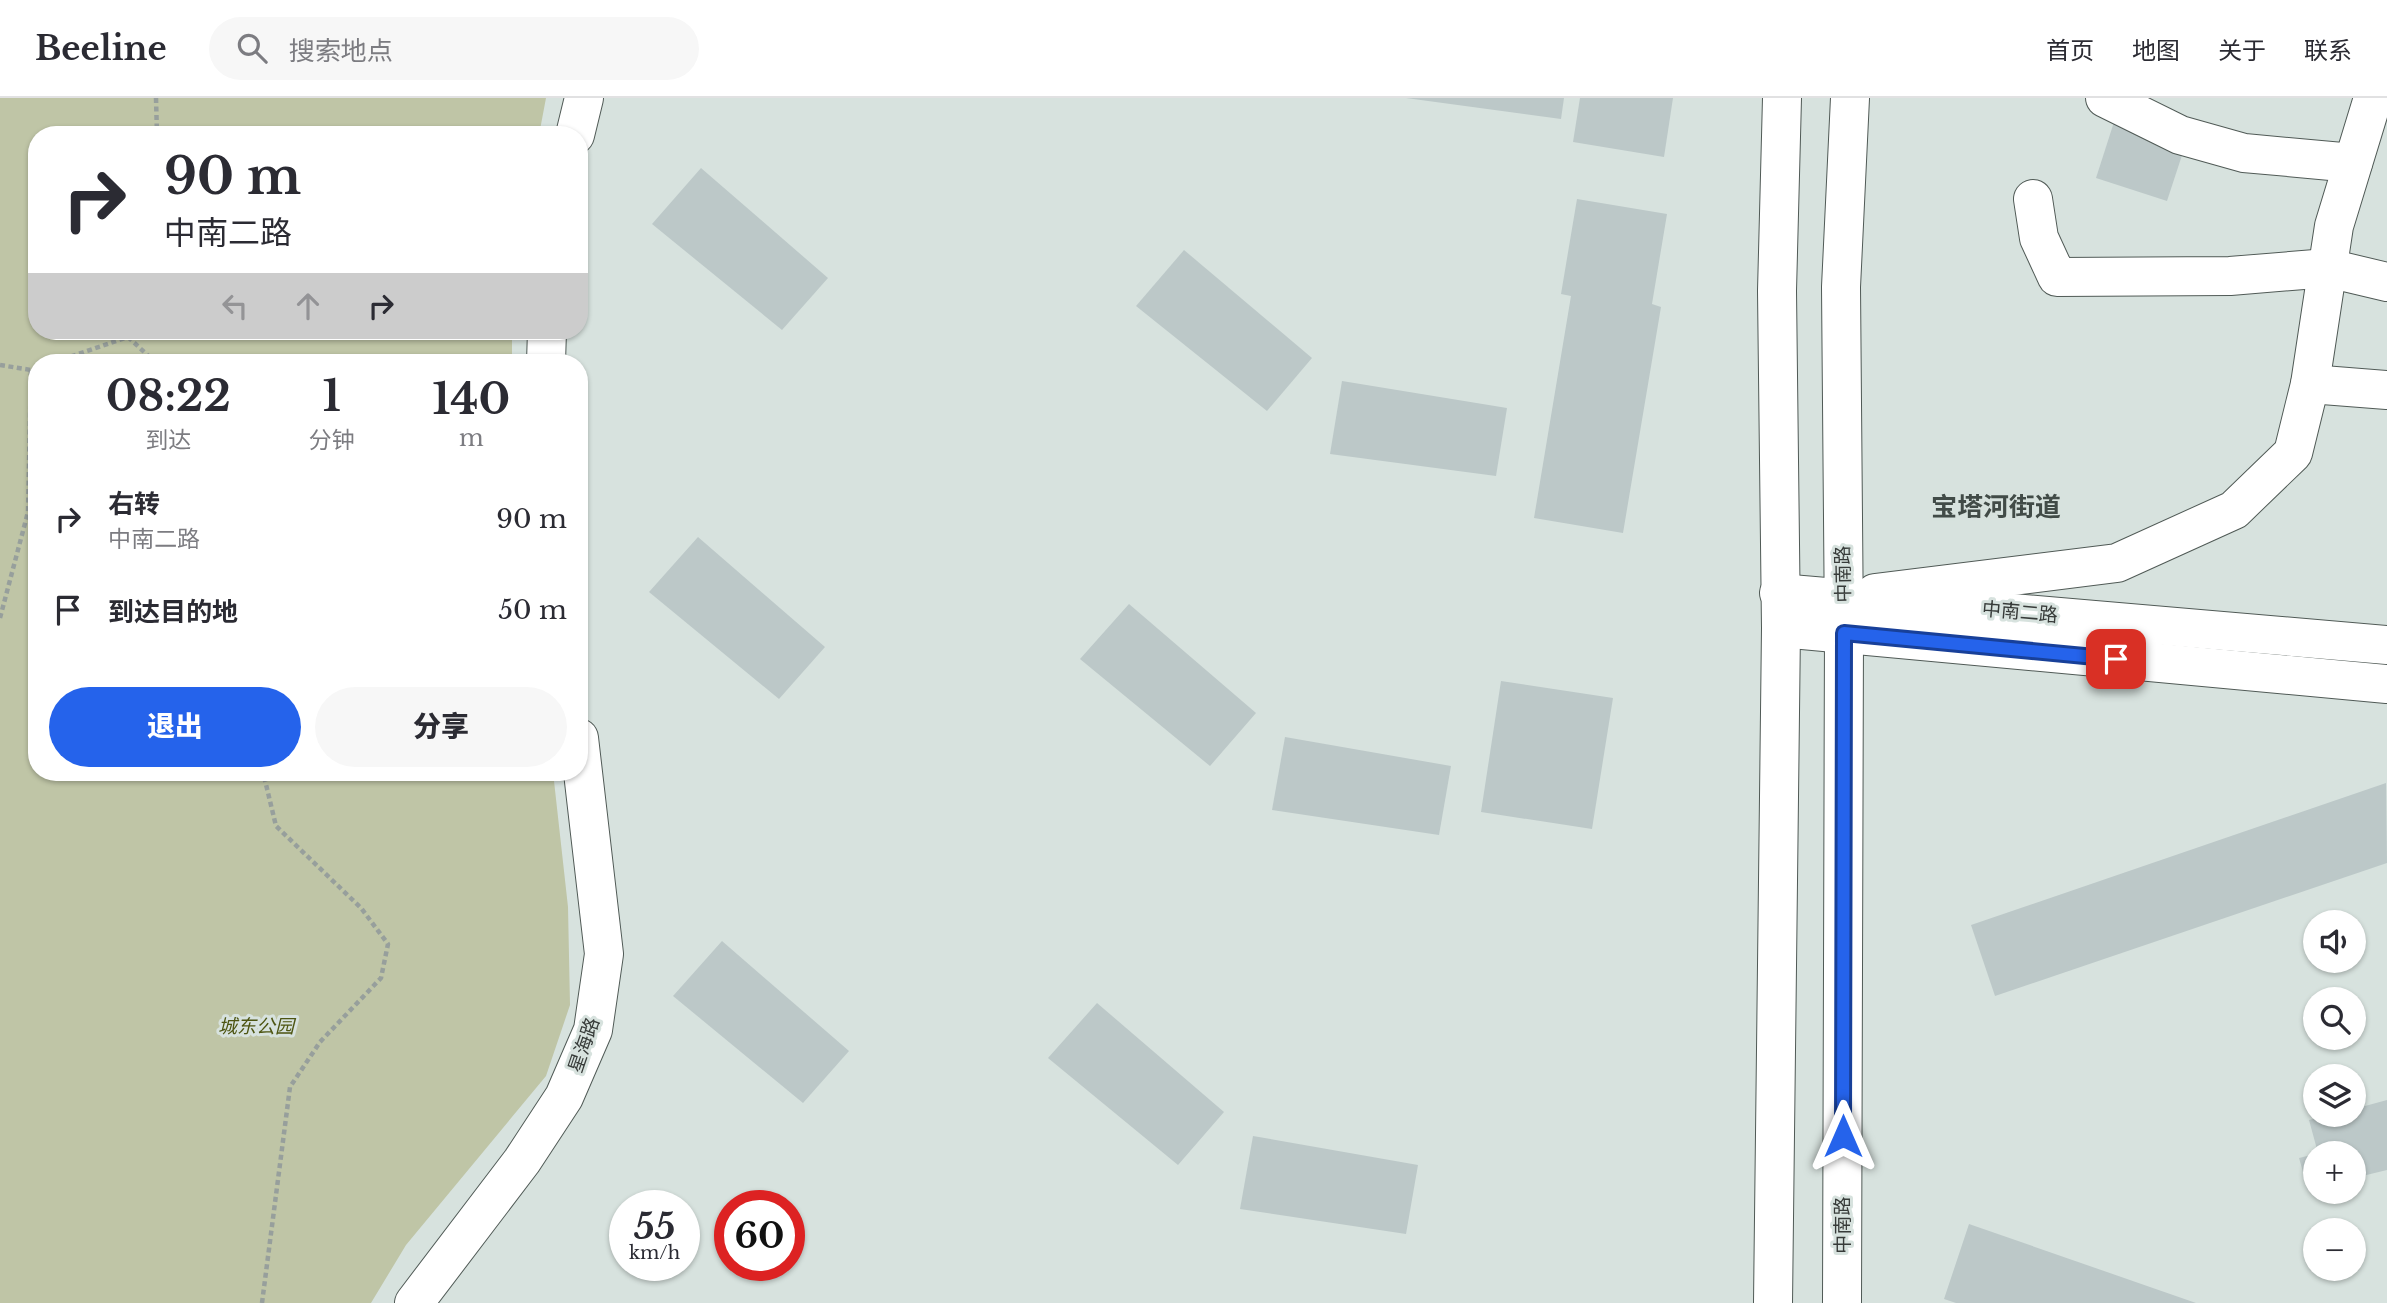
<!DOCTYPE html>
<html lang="zh">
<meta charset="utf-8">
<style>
body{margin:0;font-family:"Libre Baskerville","Noto Sans SC",serif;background:#f7f7f7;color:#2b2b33;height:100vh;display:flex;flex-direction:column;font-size:26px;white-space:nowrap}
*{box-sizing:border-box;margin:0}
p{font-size:23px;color:#7c7c81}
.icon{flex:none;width:38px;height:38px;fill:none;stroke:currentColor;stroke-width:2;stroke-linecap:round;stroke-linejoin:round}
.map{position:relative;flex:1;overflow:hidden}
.details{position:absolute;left:28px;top:256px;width:560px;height:427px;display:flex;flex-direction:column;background:#fff;border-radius:28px;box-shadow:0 2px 5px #0004}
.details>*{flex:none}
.banner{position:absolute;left:28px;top:28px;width:560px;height:214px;border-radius:28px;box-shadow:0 2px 5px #0004;background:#fff;color:#2b2b33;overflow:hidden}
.buttons{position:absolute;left:2303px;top:812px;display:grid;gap:14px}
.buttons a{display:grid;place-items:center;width:63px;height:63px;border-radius:50%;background:#fff;box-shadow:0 2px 5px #0004;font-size:35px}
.speed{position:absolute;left:609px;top:1092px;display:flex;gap:14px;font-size:35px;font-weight:700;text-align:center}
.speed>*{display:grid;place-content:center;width:91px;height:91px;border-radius:50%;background:#fff;box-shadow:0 2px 5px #0004;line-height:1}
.speed small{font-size:18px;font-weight:400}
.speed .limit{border:10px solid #d22;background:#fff;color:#111}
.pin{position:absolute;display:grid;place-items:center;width:60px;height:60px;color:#fff;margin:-30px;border-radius:14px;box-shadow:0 4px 10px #0006}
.me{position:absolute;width:77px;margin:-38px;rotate:0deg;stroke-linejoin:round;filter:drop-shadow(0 0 5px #0008)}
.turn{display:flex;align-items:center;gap:24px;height:147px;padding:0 21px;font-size:32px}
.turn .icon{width:91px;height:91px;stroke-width:2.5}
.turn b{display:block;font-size:49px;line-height:60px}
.lanes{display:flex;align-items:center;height:66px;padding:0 21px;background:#0003;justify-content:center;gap:35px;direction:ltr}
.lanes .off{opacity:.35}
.eta{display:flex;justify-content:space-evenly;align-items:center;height:119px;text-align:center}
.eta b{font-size:42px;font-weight:800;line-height:49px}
.action{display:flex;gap:14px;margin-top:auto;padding:14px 21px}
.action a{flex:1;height:80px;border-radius:42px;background:#2563eb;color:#fff;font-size:28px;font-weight:800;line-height:80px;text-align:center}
.action a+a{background:#f7f7f7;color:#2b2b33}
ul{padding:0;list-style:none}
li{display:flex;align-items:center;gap:21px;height:91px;padding:0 21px}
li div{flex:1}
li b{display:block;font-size:26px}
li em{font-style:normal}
header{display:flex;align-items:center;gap:42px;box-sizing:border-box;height:98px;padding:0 35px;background:#fff;border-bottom:2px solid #e1e1e2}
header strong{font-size:33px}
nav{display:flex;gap:38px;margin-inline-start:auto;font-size:24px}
.search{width:490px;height:63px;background:#f7f7f7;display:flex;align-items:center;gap:18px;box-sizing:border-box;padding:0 24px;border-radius:38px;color:#7c7c81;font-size:26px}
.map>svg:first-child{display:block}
</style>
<header>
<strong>Beeline</strong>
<div class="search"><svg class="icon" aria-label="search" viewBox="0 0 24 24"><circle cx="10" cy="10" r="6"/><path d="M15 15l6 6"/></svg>搜索地点</div>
<nav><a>首页</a><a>地图</a><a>关于</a><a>联系</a></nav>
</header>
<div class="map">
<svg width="2387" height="1205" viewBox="0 0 2387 1205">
<rect width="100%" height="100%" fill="#d7e2de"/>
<path fill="#bfc5a6" d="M0 0H546L539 37H37V233H512V264H37V674H553L568 809 570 907 546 978 406 1147 371 1205H0Z"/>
<g fill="#bcc8c8">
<path d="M1406 0H1564L1561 21Z"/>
<path d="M1580 0H1673L1664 59 1573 44Z"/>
<path d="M2114 24 2185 48 2167 103 2096 80Z"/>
<path d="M701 70 828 180 782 232 652 126Z"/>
<path d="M1577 101 1667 116 1652 206 1661 209 1623 435 1534 420 1571 198 1561 196Z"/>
<path d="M1184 152 1312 260 1267 313 1136 208Z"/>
<path d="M1342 283 1507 310 1496 378 1330 356Z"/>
<path d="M698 439 825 549 779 601 649 494Z"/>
<path d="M1129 506 1256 615 1210 668 1080 561Z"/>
<path d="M1501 583 1613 600 1592 731 1481 714Z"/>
<path d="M1285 639 1451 668 1439 737 1272 712Z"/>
<path d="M2386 685 2387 765 1995 898 1971 827Z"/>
<path d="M722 843 849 953 803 1005 673 898Z"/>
<path d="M1097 905 1224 1014 1178 1067 1048 960Z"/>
<path d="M2387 1002V1072L2354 1080V1055H2318L2309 1022 2331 1017H2354V1011Z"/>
<path d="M1253 1038 1418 1067 1406 1136 1240 1111Z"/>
<path d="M2315 1056V1091L2308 1092 2299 1060Z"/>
<path d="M1969 1126 2196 1205H1956L1944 1201Z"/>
</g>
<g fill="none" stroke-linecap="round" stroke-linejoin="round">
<defs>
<g id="minor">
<path d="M2105 0 2180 37 2244 55 2353 65"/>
<path d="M575 37 584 0"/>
<path d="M2033 101 2039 140 2057 179 2230 178 2328 170 2387 184"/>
<path d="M546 264 547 233"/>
<path d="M2310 286 2387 292"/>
<path d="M1875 495 2117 465 2234 412 2293 355 2310 286 2334 128 2373 0"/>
<path d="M414 1205 522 1063 564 999 593 932 604 856 579 640"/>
</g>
<g id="major">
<path d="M1779 495 2387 547"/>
<path d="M1781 530 2387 586"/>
<path d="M1773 1205 1781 530 1777 193 1782 0"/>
<path d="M1842 1205 1844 535 1841 189 1850 0"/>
</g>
</defs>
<use href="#minor" stroke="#505a56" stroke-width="40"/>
<use href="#major" stroke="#505a56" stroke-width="40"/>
<g stroke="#979f9c" stroke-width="4.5" stroke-dasharray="5 3.5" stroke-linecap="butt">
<path d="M156 0 157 37"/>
<path d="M128 239 155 264"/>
<path d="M55 264 128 239 130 233"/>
<path d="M0 267 31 272 37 270"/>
<path d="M0 520 28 414 31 272"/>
<path d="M262 1205 290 989 320 944 381 880 388 846 361 810 276 728 263 674"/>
</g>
<use href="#minor" stroke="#fff" stroke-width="38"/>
<use href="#major" stroke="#fff" stroke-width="38"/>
</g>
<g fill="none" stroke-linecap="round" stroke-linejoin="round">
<defs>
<path id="route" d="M1843 1038 1844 535 2116 561"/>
</defs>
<use href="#route" stroke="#184099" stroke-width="18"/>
<use href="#route" stroke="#2563eb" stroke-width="12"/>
</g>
<g text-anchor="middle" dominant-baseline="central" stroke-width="6" stroke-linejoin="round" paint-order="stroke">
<g font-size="19" fill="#373b39" stroke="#d7e2de">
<text transform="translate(1843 476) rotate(-91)">中南路</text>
<text transform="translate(2020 514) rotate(5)">中南二路</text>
<text transform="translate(584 947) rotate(-71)">星海路</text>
<text transform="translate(1842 1127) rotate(-90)">中南路</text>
</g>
<g font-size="19" font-style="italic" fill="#4d5512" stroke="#d7e2de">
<text x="256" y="928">城东公园</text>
</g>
<g font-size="26" font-weight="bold" fill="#414b47" stroke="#d7e2de">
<text x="1996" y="409">宝塔河街道</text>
</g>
</g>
</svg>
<div class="buttons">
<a><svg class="icon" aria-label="sound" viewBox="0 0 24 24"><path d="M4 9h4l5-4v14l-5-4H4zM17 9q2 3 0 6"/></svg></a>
<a><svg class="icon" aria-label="search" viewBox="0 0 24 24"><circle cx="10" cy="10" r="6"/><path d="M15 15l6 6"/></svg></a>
<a><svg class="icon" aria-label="layers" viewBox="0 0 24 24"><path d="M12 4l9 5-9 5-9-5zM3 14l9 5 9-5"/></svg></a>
<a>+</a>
<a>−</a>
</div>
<div class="speed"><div>55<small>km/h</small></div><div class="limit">60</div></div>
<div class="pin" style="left:2116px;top:561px;background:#d93025"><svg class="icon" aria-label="arrive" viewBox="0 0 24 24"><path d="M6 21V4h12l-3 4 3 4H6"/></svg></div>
<svg class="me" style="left:1843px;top:1038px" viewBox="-20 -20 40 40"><path d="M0-17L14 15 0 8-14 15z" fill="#2563eb" stroke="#fff" stroke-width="4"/></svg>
<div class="banner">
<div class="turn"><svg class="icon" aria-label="right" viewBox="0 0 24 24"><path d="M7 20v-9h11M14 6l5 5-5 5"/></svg><div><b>90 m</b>中南二路</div></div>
<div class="lanes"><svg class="icon off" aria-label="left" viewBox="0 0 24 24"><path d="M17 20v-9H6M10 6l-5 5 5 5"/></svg><svg class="icon off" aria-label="ahead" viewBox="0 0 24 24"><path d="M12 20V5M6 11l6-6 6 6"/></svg><svg class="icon" aria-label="right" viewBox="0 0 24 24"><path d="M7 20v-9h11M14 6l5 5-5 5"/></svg></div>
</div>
<section class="details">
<div class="eta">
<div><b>08:22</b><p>到达</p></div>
<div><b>1</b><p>分钟</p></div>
<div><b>140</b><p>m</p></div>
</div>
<ul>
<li><svg class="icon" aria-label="right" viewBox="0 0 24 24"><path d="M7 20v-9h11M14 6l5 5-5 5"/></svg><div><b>右转</b><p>中南二路</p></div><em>90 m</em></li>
<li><svg class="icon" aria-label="arrive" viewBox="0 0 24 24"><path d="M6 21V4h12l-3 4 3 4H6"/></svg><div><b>到达目的地</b></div><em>50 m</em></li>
</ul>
<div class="action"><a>退出</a><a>分享</a></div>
</section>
</div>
